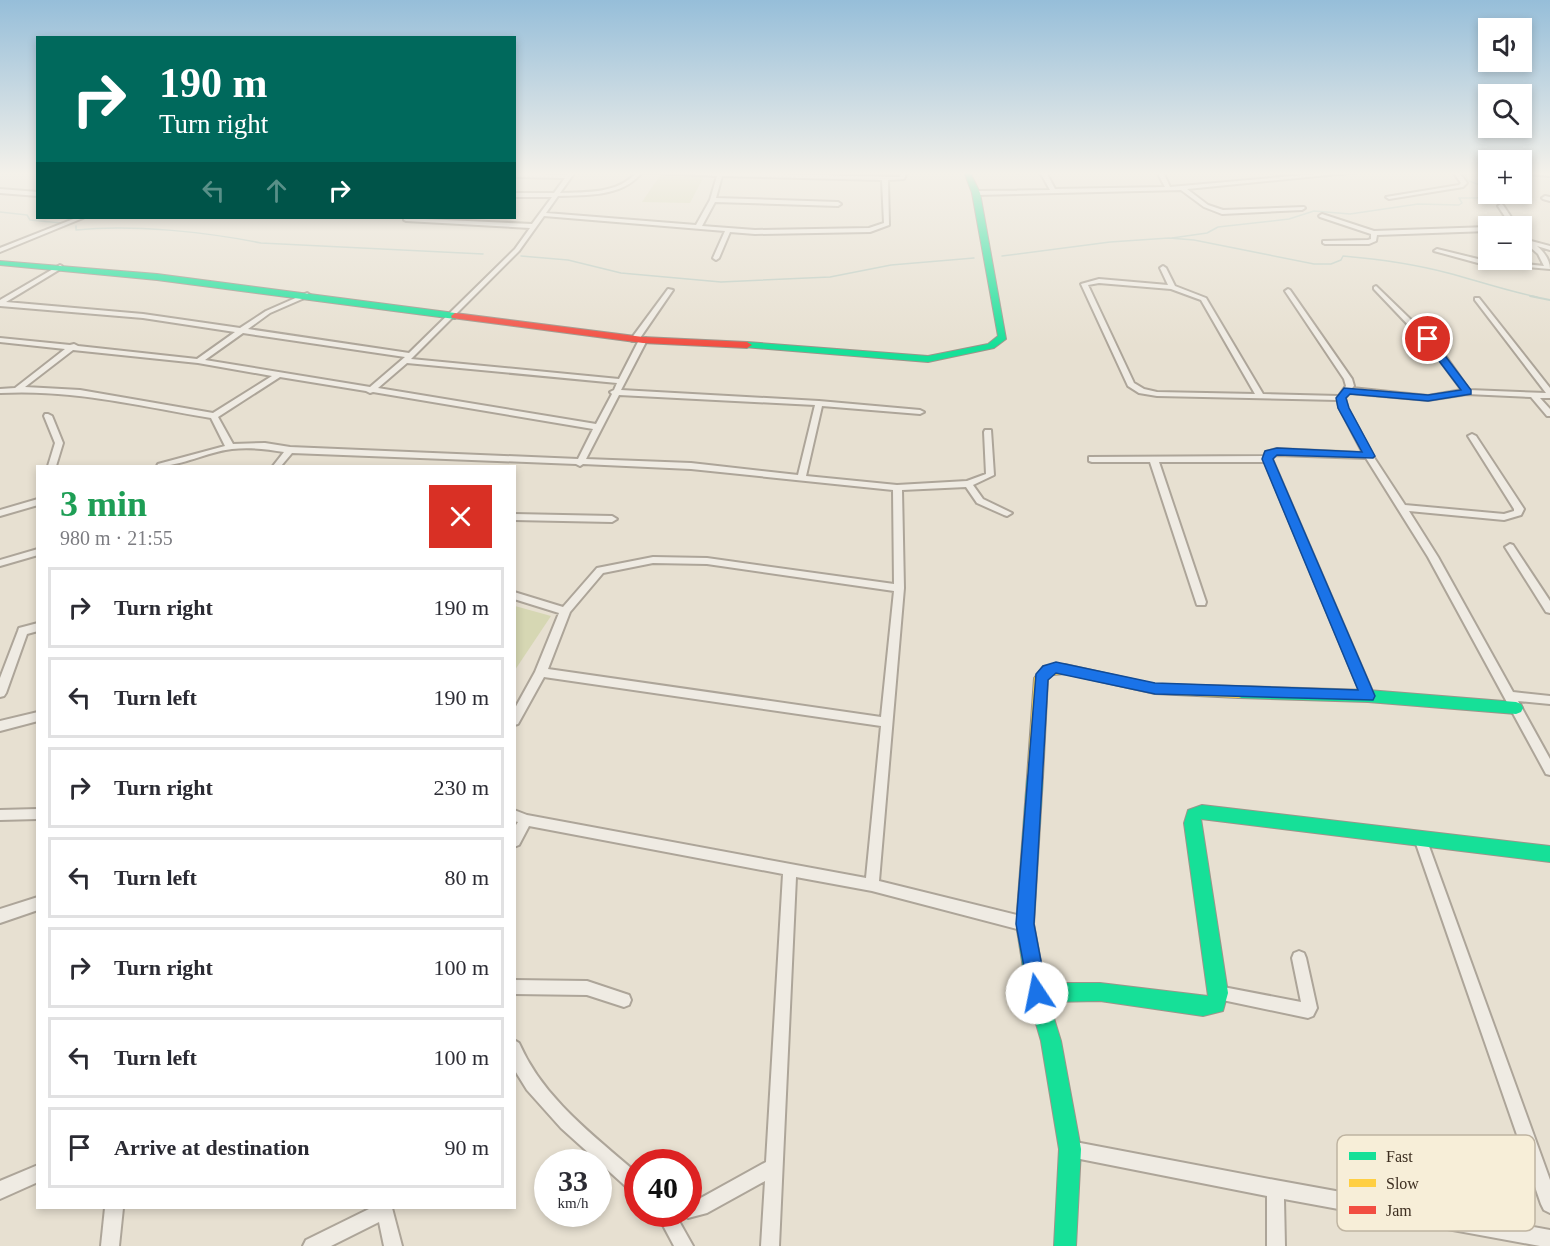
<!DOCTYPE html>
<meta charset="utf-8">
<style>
body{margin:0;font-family:"Times New Roman",serif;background:#f7f7f7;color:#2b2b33;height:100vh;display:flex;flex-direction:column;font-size:22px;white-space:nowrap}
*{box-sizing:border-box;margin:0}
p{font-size:20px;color:#7c7c81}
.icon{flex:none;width:33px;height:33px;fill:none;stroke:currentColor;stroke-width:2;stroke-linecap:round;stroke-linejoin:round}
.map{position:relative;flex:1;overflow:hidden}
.sheet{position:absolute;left:36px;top:465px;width:480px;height:744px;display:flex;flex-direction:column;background:#fff;border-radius:0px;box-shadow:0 3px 9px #0003}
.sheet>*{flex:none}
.top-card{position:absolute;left:36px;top:36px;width:480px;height:183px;border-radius:0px;box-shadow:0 3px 9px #0003;background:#00695c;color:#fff;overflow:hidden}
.buttons{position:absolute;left:1478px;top:18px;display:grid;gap:12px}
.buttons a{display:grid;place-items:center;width:54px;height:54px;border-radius:0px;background:#fff;box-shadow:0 3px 9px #0003;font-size:30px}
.speed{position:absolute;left:534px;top:1149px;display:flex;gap:12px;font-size:30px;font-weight:700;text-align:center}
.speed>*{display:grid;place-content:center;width:78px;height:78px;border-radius:50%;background:#fff;box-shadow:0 3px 9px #0003;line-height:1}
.speed small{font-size:15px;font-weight:400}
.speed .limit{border:9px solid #d22;background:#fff;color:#111}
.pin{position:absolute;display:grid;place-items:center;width:51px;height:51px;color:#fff;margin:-26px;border:3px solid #fff;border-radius:50%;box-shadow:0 2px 6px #0007}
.me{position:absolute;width:66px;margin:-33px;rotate:349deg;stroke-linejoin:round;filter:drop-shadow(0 0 4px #0008)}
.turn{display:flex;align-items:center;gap:21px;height:126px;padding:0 24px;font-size:27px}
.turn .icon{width:78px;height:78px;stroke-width:2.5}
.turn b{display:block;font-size:42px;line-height:51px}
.lanes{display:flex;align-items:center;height:57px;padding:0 24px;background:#0003;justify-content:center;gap:30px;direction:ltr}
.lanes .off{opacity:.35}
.round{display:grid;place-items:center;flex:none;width:63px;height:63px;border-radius:0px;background:#f7f7f7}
.headline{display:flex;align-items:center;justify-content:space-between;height:102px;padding:0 24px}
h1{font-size:36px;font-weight:800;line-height:45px;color:#1e9e55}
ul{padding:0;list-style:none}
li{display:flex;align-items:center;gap:18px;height:81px;margin:0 12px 9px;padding:0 12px;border:3px solid #e1e1e2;border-radius:0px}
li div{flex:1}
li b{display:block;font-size:22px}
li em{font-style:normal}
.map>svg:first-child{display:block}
</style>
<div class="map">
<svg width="1550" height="1246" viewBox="0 0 1550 1246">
<rect width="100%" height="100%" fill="#e7e0d1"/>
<g fill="#d6d7b3">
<path d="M661 174 704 176 690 203 642 202Z"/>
<path d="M515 606 551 616 515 670 514 606Z"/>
</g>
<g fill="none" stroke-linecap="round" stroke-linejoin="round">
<g stroke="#bcccc2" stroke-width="1.5">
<path d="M1464 172 1469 181 1488 188"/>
<path d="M0 212 27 215 30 220 61 223"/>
<path d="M76 226V230C132 224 206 232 261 243L483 254"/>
<path d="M1172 238 1207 233 1218 227 1289 219 1314 211 1350 214 1418 204 1459 205 1462 203 1459 198H1498L1496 194"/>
<path d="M521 256 568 260 621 273 721 282 830 277 891 265 974 258"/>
<path d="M1002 256 1110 242 1169 238 1194 240 1314 264H1331L1341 260 1343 256C1378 259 1414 264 1448 273 1478 281 1507 291 1537 297"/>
</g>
<path stroke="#bcccc2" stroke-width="2" d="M1530 296 1550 300"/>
<defs>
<g id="street">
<path d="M569 172H575L560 193C587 192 618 194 637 172H700L896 177H900L901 172H907L904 179 888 180 889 225 870 232 755 234 730 232 719 258 716 260 713 258 725 231 544 216 519 251 411 359 619 379 639 340 646 338 647 340 621 390 819 401 920 410 924 412 920 414 822 406 806 476 897 485 967 481 986 474 984 432 985 430H991L994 475 973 485 983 499 1012 513 1007 516 1004 515 977 503 966 487 902 490 904 588 879 881 1025 917 1030 919 1032 924 1030 929 1025 931 872 891 796 877 779 1246H761L765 1181 707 1213 688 1218 681 1214H688V1200L699 1199 766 1162 783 874 529 826 519 845 514 847V828L518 822 514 821V810L527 815 866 878 881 726 544 677 518 724 514 725V710L535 672 559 613 514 599V592L563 607 597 568 653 557 707 558 894 584 893 490 691 469 583 464 580 466 576 464 292 453 281 466H273L284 452C267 449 249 447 232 449 206 452 183 466 157 466L158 464 225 446 211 418C140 406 72 389 0 393V389L15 388 65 349 0 342V338L70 345 74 344 78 346 197 359 235 332 143 318 0 306V300L60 265 62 266V268L6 302 143 314 240 328 266 311 307 293 310 295 309 296 270 313 248 329 409 353 515 249 530 228 406 221 404 220V218L532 224 552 197H514V193H554L565 178 514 177V173L567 175ZM642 172 717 176 710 200 696 225 546 213 558 196C587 195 623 197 642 172ZM722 176 882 180 884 223 869 228 755 230 702 226 715 202 838 206 841 204 838 202 716 198ZM243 333 405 357 370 387 205 360ZM73 350 198 363 272 376 213 413 80 390 25 387ZM407 363 617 383 614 390 610 392 612 394 596 424 378 388ZM280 377 366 391 370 393 373 392 593 429 578 459 290 447 265 443 233 444 218 417ZM619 395 815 405 798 475 691 463 586 459ZM653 563 707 564 894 591 881 717 548 669 570 612 603 573Z"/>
<path d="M1040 172H1046L1055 189 1165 187 1157 172H1163L1170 187 1338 172H1358L1187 189 1208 205 1223 210 1304 207 1305 208 1302 210 1222 214 1204 207 1181 190 976 195 973 193 976 191 1050 190Z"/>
<path d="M1453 172H1459L1467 183 1463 187 1389 199 1386 197 1459 185 1461 183Z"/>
<path d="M1525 172H1550V176L1528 174Z"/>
<path d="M0 189 38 192V196L0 193Z"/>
<path d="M1545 196 1550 197V201L1543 199 1542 198Z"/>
<path d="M1501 204 1503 205 1517 226H1511L1498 206Z"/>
<path d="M1322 214 1374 231 1488 227V231L1377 235 1376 241 1369 244H1325L1323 243V241L1368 240 1371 239V234L1320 217 1319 216Z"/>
<path d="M76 218H83L0 252V248Z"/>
<path d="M1521 234 1531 241 1550 246V250L1537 246C1544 252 1550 260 1550 269L1478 263 1434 251 1437 249 1478 259 1544 266 1538 254 1521 239Z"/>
<path d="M1163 266 1166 268 1175 286 1206 298 1263 394 1339 396 1346 386 1344 379 1285 291 1288 289 1290 290 1352 379 1354 386 1352 388 1428 396 1462 390 1433 351 1374 289V287L1376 286 1439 347 1469 390 1546 393 1475 300V298H1479L1550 388V398H1540L1550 409V416H1547L1531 397 1467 394 1428 400 1349 393 1345 398 1347 407 1373 456 1405 505 1504 514 1514 511V509L1468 436 1472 434 1476 436 1524 509 1521 515 1504 520 1409 511 1438 557 1513 692 1550 696V704L1518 701 1550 759V775L1546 774 1428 557 1366 458 1277 455 1273 456 1272 459 1374 696 1372 699H1364L1362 696 1265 462H1159L1206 602 1205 605H1197L1150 462H1092L1089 461V457L1264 456 1266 452 1277 449 1363 453 1339 407 1338 400 1157 396 1139 393 1128 386 1081 284 1099 279 1168 285 1160 268ZM1099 283 1171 289 1201 300 1255 394 1157 392 1144 389 1134 383 1088 285Z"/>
<path d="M668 289 673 290 638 341H632L631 339Z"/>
<path d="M45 414H48L52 416 63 443 56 466H48L55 443 44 416Z"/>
<path d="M38 499V505L0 516V510Z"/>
<path d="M514 514 612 516 617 519 612 522 514 520Z"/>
<path d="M1510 544 1513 545 1550 601V613L1546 612 1505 547Z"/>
<path d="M38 549V555L0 566V560Z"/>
<path d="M38 623V631L27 634 6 693 4 696 0 697V678L18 631 19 628Z"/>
<path d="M38 712V721L0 731V721Z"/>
<path d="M38 809V819L0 820V810Z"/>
<path d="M1420 832 1425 834 1426 838 1550 1180V1213L1544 1210 1541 1204 1414 838 1415 834Z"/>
<path d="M38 897V910L0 923V909Z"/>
<path d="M1299 951 1304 953 1306 958 1317 1008 1313 1016 1308 1018 1213 998 1211 993 1213 988 1218 986 1301 1002 1292 958 1294 953Z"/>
<path d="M514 980 587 981 629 995 631 1000 629 1005 624 1007 587 995 514 994Z"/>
<path d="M514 1040 519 1043C543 1098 593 1135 638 1174V1194L632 1192 561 1128 527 1090 514 1069Z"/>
<path d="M1070 1141 1275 1180 1550 1230V1246H1540L1284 1199 1285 1246H1267V1196L1070 1157 1064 1155 1062 1149 1064 1143Z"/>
<path d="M38 1165V1182L0 1199V1181Z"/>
<path d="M105 1208H123L119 1246H101Z"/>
<path d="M371 1208H392L402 1246H384L379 1222 331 1246H303L306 1240Z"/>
<path d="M657 1214H675L693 1246H674Z"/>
</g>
<g id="fast">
<path d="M964 172H970L980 193 1006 339 994 348 928 362 744 347V343L747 342 928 356 988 344 998 336 972 193Z"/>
<path d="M0 261 157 274 455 313 459 316 455 319 157 280 0 265Z"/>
<path d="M1239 686 1368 690 1516 702 1521 704 1523 708 1521 712 1516 714 1368 702 1239 698 1234 696 1232 692 1234 688Z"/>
<path d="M1035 770 1041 772 1043 777 1034 924 1045 983H1100L1208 996 1184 823 1188 810 1202 805 1550 846V862L1201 819 1228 993 1223 1011 1203 1016 1100 1001 1049 1002 1061 1041 1081 1149 1076 1246H1054L1059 1149 1041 1041 1027 993 1016 924 1027 777 1029 772Z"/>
</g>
<path id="slow" d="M1065 664 1155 684 1239 686 1244 688 1246 692 1244 696 1239 698 1155 694 1065 674 1052 675 1048 679 1043 777 1041 782 1035 784 1029 782 1027 777 1034 678 1043 666Z"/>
<path id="jam" d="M455 313 643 337 747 342 752 345 747 348 643 343 452 318 451 316Z"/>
</defs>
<use href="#street" stroke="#ada599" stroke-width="4"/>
<use href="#fast" stroke="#9c958a" stroke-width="2"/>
<use href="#slow" stroke="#9c958a" stroke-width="2"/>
<use href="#jam" stroke="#9c958a" stroke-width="2"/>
<use href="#street" fill="#efebe3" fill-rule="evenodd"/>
<use href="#fast" fill="#16e098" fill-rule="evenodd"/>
<use href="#slow" fill="#ffcf43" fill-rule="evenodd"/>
<use href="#jam" fill="#f24e42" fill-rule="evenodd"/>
</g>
<linearGradient id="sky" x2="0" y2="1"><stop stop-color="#96bed9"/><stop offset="0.5" stop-color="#f4f1ea"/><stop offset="1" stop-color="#f4f1ea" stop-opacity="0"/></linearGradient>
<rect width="1550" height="346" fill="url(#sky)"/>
<path fill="#1a73e8" stroke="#114b97" stroke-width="1.5" d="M1424 337H1431L1471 390V394L1428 401 1350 394 1346 398 1349 408 1375 456 1373 458 1277 455 1273 459 1375 696 1373 700 1155 694 1056 673 1048 680 1034 924 1047 993 1044 999 1037 1002 1030 999 1016 924 1036 674 1043 666 1056 662 1155 683 1358 690 1262 459 1265 451 1277 448 1362 452 1338 408 1336 398 1344 388 1428 395 1461 390 1424 341Z"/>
<rect x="1337" y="1135" width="198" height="96" rx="9" fill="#f7eed8" stroke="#bfb4a1" stroke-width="1.5"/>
<rect x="1349" y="1152" width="27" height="8" fill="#16e098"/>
<rect x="1349" y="1179" width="27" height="8" fill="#ffcf43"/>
<rect x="1349" y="1206" width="27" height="8" fill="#f24e42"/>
<g font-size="16" fill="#3d2e20">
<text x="1386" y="1162">Fast</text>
<text x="1386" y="1189">Slow</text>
<text x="1386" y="1216">Jam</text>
</g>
</svg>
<div class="buttons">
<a><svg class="icon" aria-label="sound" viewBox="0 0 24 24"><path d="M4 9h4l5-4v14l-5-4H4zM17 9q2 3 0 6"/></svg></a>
<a><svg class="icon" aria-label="search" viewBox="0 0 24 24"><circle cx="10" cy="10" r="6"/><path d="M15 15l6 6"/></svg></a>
<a>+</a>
<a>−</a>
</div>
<div class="speed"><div>33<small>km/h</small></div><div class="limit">40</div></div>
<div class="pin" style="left:1428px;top:339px;background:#d93025"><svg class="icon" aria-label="arrive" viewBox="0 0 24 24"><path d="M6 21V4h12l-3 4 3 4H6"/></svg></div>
<svg class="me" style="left:1037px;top:993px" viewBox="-20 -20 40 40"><circle r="19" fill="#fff"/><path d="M0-13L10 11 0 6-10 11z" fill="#1a73e8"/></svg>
<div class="top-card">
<div class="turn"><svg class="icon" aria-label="right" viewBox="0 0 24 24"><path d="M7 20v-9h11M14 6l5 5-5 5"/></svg><div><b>190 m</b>Turn right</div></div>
<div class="lanes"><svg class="icon off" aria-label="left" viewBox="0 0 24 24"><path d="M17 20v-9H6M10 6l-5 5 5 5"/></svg><svg class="icon off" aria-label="ahead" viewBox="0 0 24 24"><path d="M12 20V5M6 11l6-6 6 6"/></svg><svg class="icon" aria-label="right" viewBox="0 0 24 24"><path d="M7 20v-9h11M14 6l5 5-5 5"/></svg></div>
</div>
<section class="sheet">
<div class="headline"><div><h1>3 min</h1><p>980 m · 21:55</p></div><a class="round" style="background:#d93025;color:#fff"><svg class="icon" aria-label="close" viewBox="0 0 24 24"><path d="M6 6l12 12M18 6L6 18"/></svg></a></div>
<ul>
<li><svg class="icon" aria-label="right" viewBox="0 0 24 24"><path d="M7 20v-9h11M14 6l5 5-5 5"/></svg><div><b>Turn right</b></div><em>190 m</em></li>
<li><svg class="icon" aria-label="left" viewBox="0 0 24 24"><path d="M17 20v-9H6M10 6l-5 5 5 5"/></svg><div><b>Turn left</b></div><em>190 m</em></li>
<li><svg class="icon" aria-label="right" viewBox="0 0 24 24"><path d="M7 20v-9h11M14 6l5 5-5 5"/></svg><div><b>Turn right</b></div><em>230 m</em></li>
<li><svg class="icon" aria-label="left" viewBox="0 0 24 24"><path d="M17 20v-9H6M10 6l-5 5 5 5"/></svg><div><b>Turn left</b></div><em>80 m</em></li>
<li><svg class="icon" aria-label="right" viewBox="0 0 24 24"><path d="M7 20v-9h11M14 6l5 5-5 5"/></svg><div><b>Turn right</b></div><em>100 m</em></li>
<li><svg class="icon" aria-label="left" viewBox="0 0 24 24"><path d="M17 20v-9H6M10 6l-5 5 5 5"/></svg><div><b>Turn left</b></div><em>100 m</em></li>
<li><svg class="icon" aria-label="arrive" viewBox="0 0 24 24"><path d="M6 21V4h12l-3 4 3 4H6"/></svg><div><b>Arrive at destination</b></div><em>90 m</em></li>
</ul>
</section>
</div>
